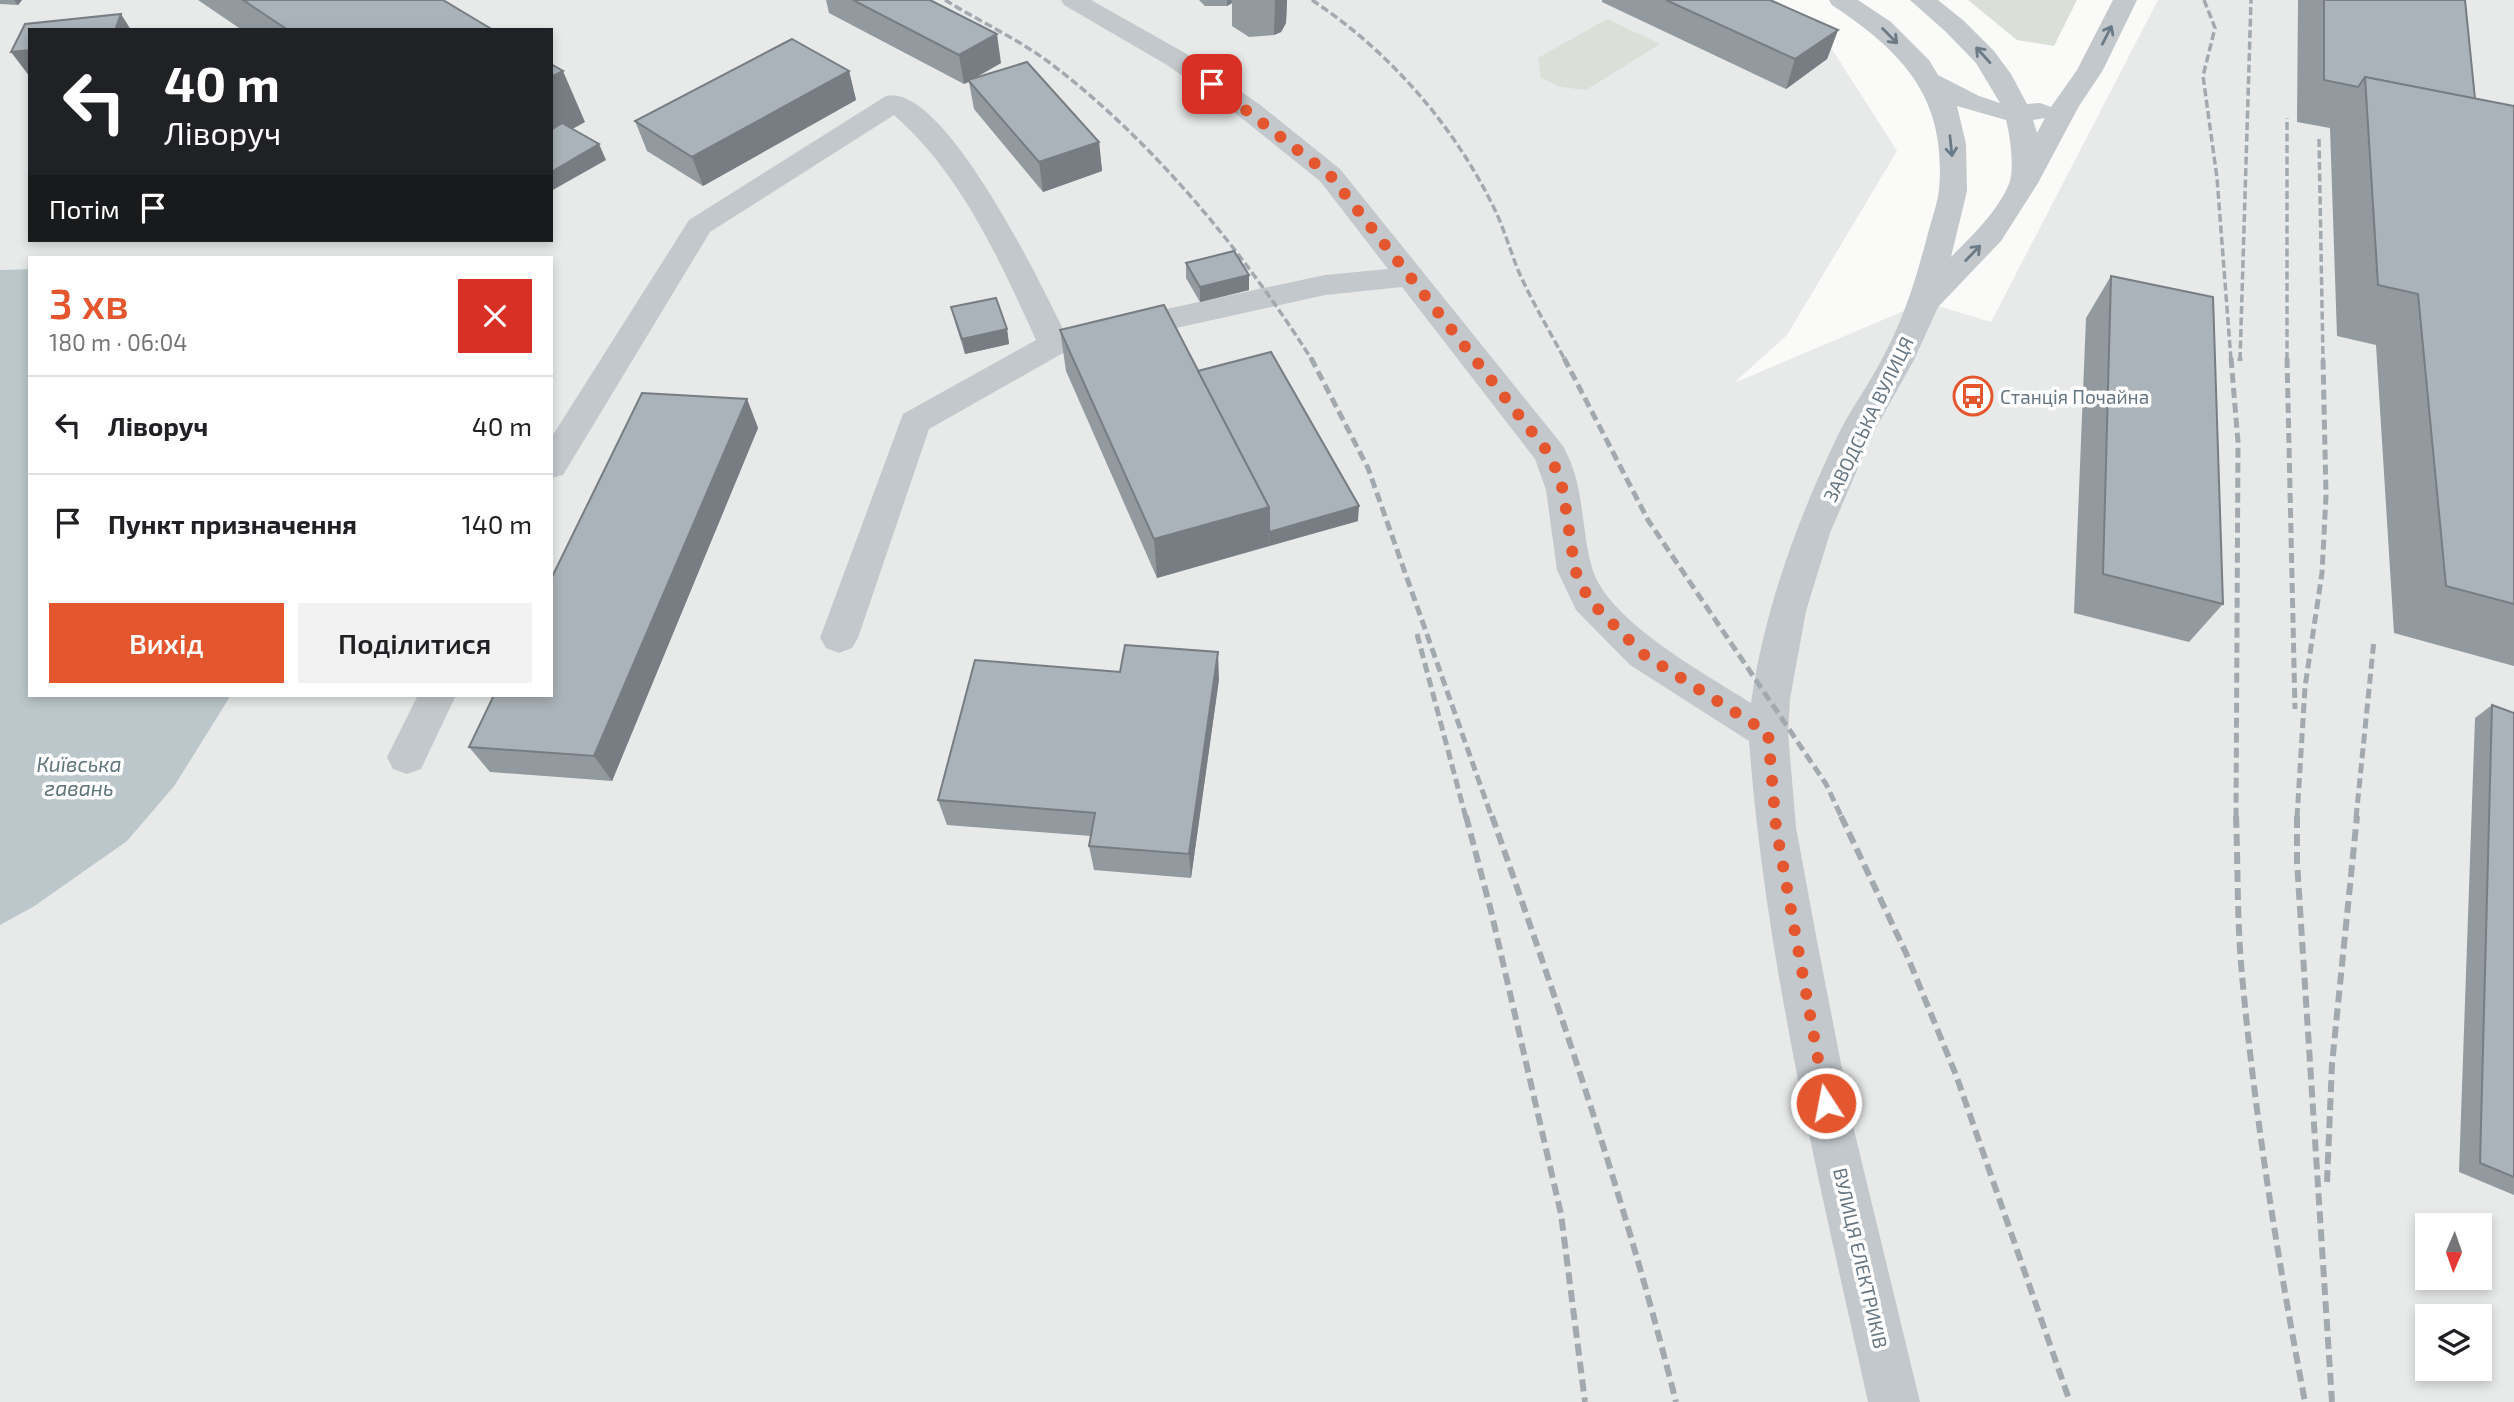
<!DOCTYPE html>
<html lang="uk">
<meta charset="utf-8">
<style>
body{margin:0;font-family:"Exo 2",sans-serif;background:#f2f2f2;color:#202124;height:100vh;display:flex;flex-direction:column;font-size:26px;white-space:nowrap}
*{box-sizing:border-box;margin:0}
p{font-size:23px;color:#757577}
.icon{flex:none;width:38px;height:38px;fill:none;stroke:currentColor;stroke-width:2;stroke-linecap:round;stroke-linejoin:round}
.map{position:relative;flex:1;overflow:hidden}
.panel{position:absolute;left:28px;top:256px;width:525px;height:441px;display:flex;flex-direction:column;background:#fff;border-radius:0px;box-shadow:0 4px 10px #0003}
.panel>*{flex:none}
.hud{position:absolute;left:28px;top:28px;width:525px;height:214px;border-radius:0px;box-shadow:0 4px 10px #0003;background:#202124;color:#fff;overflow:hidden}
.needle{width:46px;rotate:182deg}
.tools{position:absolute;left:2415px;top:1213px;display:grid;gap:14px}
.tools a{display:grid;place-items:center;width:77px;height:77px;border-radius:0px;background:#fff;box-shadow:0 4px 10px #0003;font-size:35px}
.pin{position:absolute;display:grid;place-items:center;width:60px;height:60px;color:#fff;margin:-30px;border-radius:14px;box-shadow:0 4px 10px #0006}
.me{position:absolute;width:77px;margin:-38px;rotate:349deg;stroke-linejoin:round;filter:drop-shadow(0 0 5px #0008)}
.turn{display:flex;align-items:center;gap:24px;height:147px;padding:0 21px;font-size:32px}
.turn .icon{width:91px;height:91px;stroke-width:2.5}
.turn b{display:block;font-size:49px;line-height:60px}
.then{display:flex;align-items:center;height:66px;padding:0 21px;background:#0003;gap:14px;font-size:26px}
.round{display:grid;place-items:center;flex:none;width:74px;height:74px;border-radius:0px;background:#f2f2f2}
.summary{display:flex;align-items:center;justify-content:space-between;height:119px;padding:0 21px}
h1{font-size:42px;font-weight:600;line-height:52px;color:#e4572e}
.primary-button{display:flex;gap:14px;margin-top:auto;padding:14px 21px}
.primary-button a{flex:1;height:80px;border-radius:0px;background:#e4572e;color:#fff;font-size:28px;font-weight:600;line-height:80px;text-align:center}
.primary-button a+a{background:#f2f2f2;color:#202124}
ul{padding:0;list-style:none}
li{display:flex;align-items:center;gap:21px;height:98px;padding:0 21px;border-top:2px solid #e0e0e0}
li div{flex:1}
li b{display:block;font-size:26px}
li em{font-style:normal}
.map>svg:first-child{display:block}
</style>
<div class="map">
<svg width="2514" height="1402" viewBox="0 0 2514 1402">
<rect width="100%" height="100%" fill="#fafaf8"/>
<path fill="#e8e9e9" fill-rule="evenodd" d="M0 0H1774L1787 6 1813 41 1830 46 1897 151 1787 335 1734 383 1925 302 1991 322 2158 0H2514V1402H0V925L33 907 175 785 231 695H551V257H30V269L0 270ZM30 30H551V240H30ZM2427 1225H2480V1278H2427ZM2427 1316H2480V1368H2427Z"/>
<g fill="#dadfd7">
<path d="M1968 0H2077L2054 46 2017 40Z"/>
<path d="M1607 19 1660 44 1586 90 1561 87 1541 78 1538 58Z"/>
</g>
<path fill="#bbc7cb" d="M30 269V695H231L175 785 127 841 33 907 0 925V270Z"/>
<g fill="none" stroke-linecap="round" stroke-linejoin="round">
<g fill="#c3c8cc" fill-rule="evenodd">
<path d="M1061 0H1091L1185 53 1259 104 1340 169 1563 446C1586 487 1580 529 1593 571 1611 623 1706 674 1751 703 1764 610 1797 521 1837 437 1850 410 1868 386 1882 359 1904 318 1914 285 1926 241 1930 224 1937 206 1939 190 1947 98 1904 53 1832 5L1829 0H1858L1891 22 1929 60 1938 75 1979 96 2000 103 1976 63 1946 32 1910 0H1938L1964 21 1994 51 2011 74 2027 104 2040 103 2051 107 2077 70 2113 0H2137L2103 70 2079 106 2038 183 2001 241 1938 307 1914 360 1872 435 1830 533 1806 611 1790 699 1788 733 1796 827 1817 941 1854 1130 1920 1402H1868C1820 1184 1766 965 1749 741L1630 665 1576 610 1557 570 1546 490 1535 459 1402 287 1325 295 1063 353 929 429 858 638 852 648 839 653 826 648 820 638 903 414 1036 340C999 259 962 175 894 115L710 232 563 475 551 478V438L689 220 886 96C944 82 1042 286 1064 331L1325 275 1388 269 1320 181 1239 116 1167 65 1064 5ZM1957 106 2006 120C2010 135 2015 170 2009 184 1997 212 1972 236 1951 257L1967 191 1966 144ZM2045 118 2037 133 2033 120Z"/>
<path d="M418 695H456L421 769 407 774 393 769 387 757Z"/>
</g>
<g stroke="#a2aab0" stroke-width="3.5" stroke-dasharray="8 3.5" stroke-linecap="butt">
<path d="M945 0C979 21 1018 39 1050 63 1153 141 1243 251 1312 360"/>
<path d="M1312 0C1390 52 1454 125 1495 210 1504 229 1510 250 1518 270 1531 300 1549 330 1565 360"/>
<path d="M2204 0 2215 28 2203 76 2217 178 2231 360"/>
<path d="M2319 139 2323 360"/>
<path d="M2240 360 2251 0"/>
<path d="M2287 360V118"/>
</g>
<g stroke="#a2aab0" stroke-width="5" stroke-dasharray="10 5" stroke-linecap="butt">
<path d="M1311 358 1368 468 1492 818"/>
<path d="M1564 358 1648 520 1826 784 1842 818"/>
<path d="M2231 358 2238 442 2236 818"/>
<path d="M2287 358 2295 709"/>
<path d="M2240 361V358"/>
<path d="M1417 634 1466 818"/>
<path d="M2297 818 2305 687 2322 573 2326 496 2323 358"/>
<path d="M2356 818 2374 640"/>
</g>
<g stroke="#a2aab0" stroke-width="6" stroke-dasharray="12 6" stroke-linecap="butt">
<path d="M1466 816 1491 911 1561 1214 1585 1402"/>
<path d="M1492 816C1560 1009 1626 1203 1676 1402"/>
<path d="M1841 816 1906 953 1956 1075 2070 1402"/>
<path d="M2236 816C2238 869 2237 923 2242 975 2255 1118 2278 1261 2305 1402"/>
<path d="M2297 816V862L2332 1402"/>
<path d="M2327 1182 2332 1064 2357 816"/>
</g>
</g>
<g fill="#929a9f">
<path d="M0 0H22L18 5 0 4Z"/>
<path d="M198 0H443L493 30H242Z"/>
<path d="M826 0H930L1001 63 975 78 1099 142 1102 171 1043 192 974 109 969 82 964 84 829 13Z"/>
<path d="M1199 0H1287L1286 23 1281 32 1274 35 1249 37 1232 26V3L1227 6H1205Z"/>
<path d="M1602 0H1770L1838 30 1827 59 1786 89 1602 2Z"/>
<path d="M2298 0H2465L2475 99 2514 106V666L2394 633 2376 345 2337 336 2330 128 2297 122Z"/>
<path d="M849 71 856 100 703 186 647 151 635 121Z"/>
<path d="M1186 263 1249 290 1200 302 1186 278Z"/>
<path d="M2111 276 2223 604 2189 642 2074 613 2086 318Z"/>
<path d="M951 307 1007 329 1009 344 965 354 955 322Z"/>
<path d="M1060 330 1198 371 1358 521 1157 578 1066 371Z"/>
<path d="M747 399 758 428 612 781 490 772 469 747Z"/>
<path d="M1120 672 1219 679 1191 878 1094 870 1089 846 1091 836 947 825 938 800Z"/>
<path d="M2492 705 2514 713V1195L2459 1172 2475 718Z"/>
</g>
<g fill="#777d82">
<path d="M14 0H22L18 5Z"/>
<path d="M1227 0H1231L1232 3 1227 6Z"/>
<path d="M1275 0H1287L1286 23 1281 32 1274 35Z"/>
<path d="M121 14 131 30H115Z"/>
<path d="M1838 30 1827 59 1786 89 1795 59Z"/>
<path d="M997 34 1001 63 964 84 959 55Z"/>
<path d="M30 50V77L11 52Z"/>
<path d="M563 71 585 122 551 141V77Z"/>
<path d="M849 71 856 100 703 186 692 157Z"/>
<path d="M1099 142 1102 171 1043 192 1039 162Z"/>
<path d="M599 144 606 160 551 191V172Z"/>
<path d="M1249 275V290L1200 302V287Z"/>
<path d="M1007 329 1009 344 965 354 962 339Z"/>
<path d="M747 399 758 428 612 781 594 756Z"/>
<path d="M1359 506 1358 521 1268 546 1269 532Z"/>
<path d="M1269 507 1268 546 1157 578 1154 539Z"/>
<path d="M1218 652 1219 679 1191 878 1189 854Z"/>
</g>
<g fill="#aab3b9" stroke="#777d82" stroke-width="2">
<path d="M243 0H443L493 30H288Z"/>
<path d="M853 0H930L997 34 959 55Z"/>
<path d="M1666 0H1770L1838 30 1795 59Z"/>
<path d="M2324 0H2465L2475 99 2365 77 2358 87 2324 80Z"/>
<path d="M121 14 115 30H30V50L11 52 25 24Z"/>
<path d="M792 39 849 71 692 157 635 121Z"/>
<path d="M1027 62 1099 142 1039 162 968 80Z"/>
<path d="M551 64 563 71 551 77Z"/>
<path d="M2365 77 2514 106V604L2446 586 2418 294 2378 285Z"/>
<path d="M562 123 599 144 551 172V130Z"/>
<path d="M1234 251 1249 275 1200 287 1186 263Z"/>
<path d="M2111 276 2213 297 2223 604 2103 574Z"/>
<path d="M996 298 1007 329 962 339 951 307Z"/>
<path d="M1164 305 1269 507 1154 539 1060 330Z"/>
<path d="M1271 352 1359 506 1269 532V507L1198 371Z"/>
<path d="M642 393 747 399 594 756 469 747 494 695H551V579Z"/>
<path d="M1125 645 1218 652 1189 854 1089 846 1095 813 938 800 975 660 1120 672Z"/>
<path d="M2492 705 2514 713V1177L2480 1163Z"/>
</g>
<defs><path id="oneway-shaft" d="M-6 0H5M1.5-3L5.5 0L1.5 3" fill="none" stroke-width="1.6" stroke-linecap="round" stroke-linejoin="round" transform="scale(1.75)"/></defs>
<g stroke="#6a7a87">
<use href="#oneway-shaft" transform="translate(2107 35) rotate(-63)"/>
<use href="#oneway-shaft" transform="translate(1890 36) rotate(45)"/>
<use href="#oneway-shaft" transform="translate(1983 55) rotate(-132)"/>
<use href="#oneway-shaft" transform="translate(1951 146) rotate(84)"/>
<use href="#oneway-shaft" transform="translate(1973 253) rotate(-46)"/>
</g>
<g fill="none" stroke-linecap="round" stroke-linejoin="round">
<path stroke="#e4572e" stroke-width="12" stroke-dasharray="0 21.6" d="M1212 84 1330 175 1551 456 1563 490 1575 570 1589 600 1643 654 1768 733 1776 827 1826 1103"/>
</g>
<defs>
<symbol id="bus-ring" viewBox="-11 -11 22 22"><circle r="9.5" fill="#fff" stroke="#e4572e" stroke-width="1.5"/><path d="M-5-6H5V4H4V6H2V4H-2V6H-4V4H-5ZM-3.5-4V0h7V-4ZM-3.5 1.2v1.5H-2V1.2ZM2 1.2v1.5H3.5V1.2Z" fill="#e4572e"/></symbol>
</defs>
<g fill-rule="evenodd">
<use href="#bus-ring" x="1951" y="374" width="44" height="44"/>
</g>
<g text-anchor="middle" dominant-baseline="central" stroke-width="7" stroke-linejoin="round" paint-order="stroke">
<g font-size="19" fill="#657683" stroke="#fff" text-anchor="start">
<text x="2000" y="396">Станція Почайна</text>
</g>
<g font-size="19" fill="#657683" stroke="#fff">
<text transform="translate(1868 419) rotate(-64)">ЗАВОДСЬКА ВУЛИЦЯ</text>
<text transform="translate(1861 1258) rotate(77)">ВУЛИЦЯ ЕЛЕКТРИКІВ</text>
</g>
<g font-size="21" font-style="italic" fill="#60757c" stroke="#fff">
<text x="79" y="763">Київська<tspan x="79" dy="24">гавань</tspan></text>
</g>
</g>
</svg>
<div class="tools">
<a><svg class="needle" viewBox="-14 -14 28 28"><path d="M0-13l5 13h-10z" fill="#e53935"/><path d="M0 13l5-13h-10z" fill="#757577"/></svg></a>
<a><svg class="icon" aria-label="layers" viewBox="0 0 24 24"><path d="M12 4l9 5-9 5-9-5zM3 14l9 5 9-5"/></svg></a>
</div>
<div class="pin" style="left:1212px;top:84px;background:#d93025"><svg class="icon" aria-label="arrive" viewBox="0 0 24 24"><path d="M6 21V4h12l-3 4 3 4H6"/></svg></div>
<svg class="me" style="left:1826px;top:1103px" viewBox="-20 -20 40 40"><circle r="17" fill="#e4572e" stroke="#fff" stroke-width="3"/><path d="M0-11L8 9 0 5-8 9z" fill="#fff"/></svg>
<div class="hud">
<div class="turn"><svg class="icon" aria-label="left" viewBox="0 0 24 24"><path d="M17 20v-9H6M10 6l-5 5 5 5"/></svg><div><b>40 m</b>Ліворуч</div></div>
<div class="then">Потім<svg class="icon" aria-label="arrive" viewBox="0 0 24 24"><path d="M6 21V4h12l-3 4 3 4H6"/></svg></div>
</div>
<section class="panel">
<div class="summary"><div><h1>3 хв</h1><p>180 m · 06:04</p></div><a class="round" style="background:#d93025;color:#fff"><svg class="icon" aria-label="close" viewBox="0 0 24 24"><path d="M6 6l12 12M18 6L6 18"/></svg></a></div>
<ul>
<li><svg class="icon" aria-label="left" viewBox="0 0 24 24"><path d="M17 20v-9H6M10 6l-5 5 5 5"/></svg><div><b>Ліворуч</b></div><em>40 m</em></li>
<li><svg class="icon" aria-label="arrive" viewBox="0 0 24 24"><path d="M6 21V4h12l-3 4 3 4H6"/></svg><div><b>Пункт призначення</b></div><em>140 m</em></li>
</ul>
<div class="primary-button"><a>Вихід</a><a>Поділитися</a></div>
</section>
</div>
